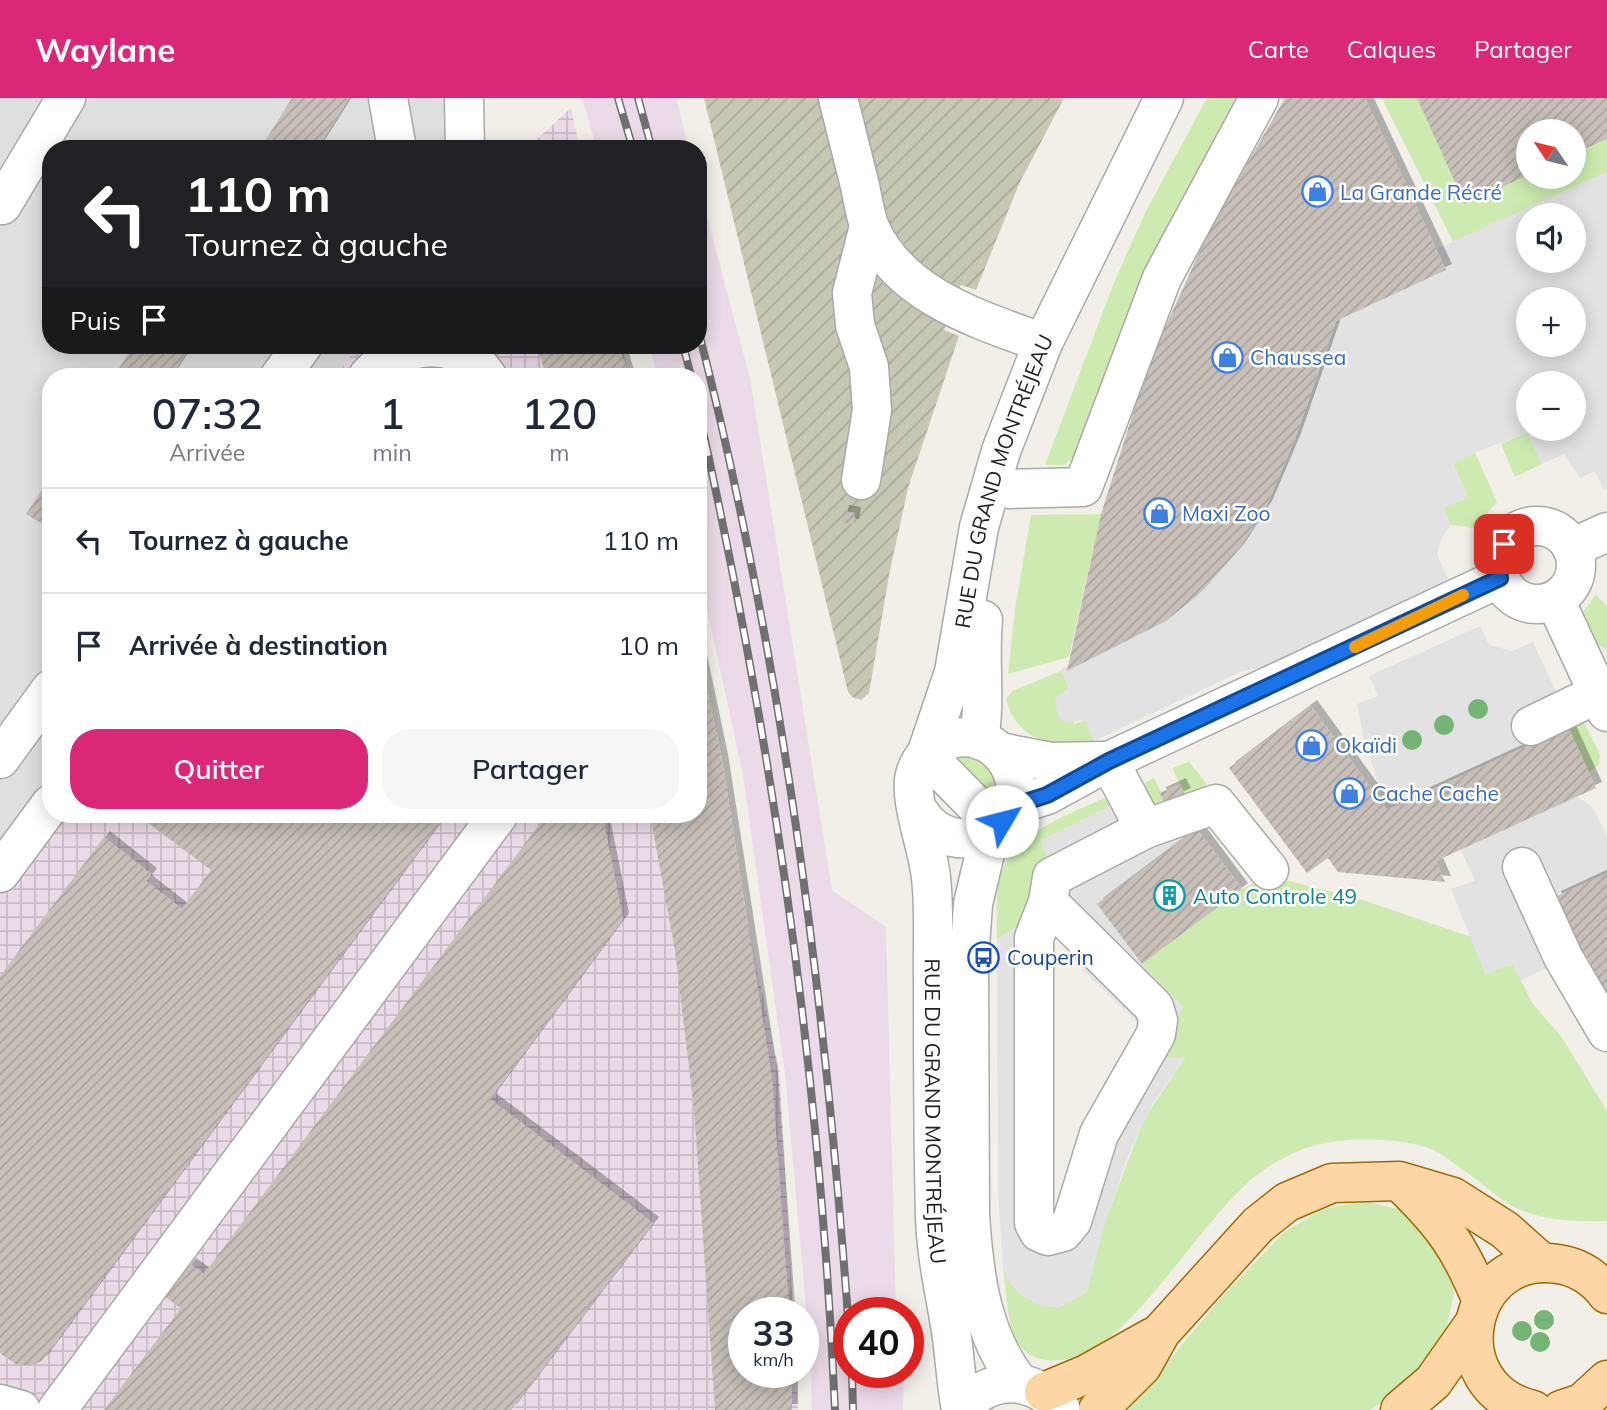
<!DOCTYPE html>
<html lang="fr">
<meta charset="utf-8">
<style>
body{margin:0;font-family:Mulish,sans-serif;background:#f6f6f7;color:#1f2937;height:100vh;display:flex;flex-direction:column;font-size:26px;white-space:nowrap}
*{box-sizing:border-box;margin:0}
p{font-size:23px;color:#747a83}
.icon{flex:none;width:38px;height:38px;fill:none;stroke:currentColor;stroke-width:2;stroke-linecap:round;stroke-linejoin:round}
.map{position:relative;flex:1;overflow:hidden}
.details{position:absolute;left:42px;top:270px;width:665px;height:455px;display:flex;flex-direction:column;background:#fff;border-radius:28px;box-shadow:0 4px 18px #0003}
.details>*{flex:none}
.hud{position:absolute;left:42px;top:42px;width:665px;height:214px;border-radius:28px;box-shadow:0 4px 18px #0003;background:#202124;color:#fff;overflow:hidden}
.needle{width:46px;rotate:305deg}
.buttons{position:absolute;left:1516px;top:21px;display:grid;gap:14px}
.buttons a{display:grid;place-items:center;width:70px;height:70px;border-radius:50%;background:#fff;box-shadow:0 4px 18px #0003;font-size:35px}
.speed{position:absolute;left:728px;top:1199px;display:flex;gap:14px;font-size:35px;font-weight:700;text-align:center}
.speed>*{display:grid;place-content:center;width:91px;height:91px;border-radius:50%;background:#fff;box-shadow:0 4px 18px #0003;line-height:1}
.speed small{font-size:18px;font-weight:400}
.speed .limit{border:10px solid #d22;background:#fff;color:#111}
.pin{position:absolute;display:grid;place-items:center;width:60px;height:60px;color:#fff;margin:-30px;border-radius:14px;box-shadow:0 4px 10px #0006}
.me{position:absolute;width:77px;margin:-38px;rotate:53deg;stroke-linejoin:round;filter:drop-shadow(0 0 5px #0008)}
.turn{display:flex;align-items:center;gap:24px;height:147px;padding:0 28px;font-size:32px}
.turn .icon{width:91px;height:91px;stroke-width:2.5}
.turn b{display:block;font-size:49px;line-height:60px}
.then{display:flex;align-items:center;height:66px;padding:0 28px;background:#0003;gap:14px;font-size:26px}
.eta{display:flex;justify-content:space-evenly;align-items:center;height:119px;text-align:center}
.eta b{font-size:42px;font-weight:600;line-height:49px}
.primary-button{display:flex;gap:14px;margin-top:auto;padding:14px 28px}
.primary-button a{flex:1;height:80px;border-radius:28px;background:#db2777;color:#fff;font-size:28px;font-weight:600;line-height:80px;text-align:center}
.primary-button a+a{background:#f6f6f7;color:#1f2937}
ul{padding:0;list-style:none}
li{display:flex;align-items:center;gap:21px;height:105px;padding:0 28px;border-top:2px solid #e0e1e3}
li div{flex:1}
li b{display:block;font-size:26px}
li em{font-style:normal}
header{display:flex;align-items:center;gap:42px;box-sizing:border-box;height:98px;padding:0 35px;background:#db2777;color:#fff}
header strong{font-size:33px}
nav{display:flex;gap:38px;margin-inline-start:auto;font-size:24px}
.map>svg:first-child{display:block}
</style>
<header>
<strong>Waylane</strong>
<nav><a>Carte</a><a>Calques</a><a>Partager</a></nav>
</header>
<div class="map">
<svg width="1607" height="1312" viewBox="0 0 1607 1312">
<defs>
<pattern id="industrial-grid" width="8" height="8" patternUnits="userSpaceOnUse" patternTransform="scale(1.75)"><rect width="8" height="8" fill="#ebdbe8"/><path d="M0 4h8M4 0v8" fill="none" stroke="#c9bcc7"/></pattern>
<pattern id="construction-furrows" width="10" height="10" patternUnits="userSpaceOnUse" patternTransform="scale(1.75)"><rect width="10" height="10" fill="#c7c7b4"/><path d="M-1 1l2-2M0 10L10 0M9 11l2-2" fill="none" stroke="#abab9a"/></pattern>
<pattern id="building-hatch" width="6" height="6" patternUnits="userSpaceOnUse" patternTransform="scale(1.75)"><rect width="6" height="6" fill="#c7bfb8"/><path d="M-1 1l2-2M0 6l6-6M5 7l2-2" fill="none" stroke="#aba49e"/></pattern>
<filter id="shadow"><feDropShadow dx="6" dy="-6" stdDeviation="0" flood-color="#0004"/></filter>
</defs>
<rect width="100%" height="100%" fill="#f2efe9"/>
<path fill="#e0dfdf" d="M0 0H447L448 51H51V247H358L336 278H51V672L0 742Z"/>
<g fill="url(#industrial-grid)">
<path d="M571 10 580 51H526Z"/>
<path d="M358 247H622L629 278H336Z"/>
<path d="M698 597 780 976 793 1214H744V1274H796L798 1312H0V742L51 672V716H698Z"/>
</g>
<g fill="#ebdbe8">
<path d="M582 0H676L689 51H597Z"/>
<path d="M698 85 750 280 832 792 886 829 896 1214H849V1274H904L903 1312H812L810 1253 785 976 743 677 698 470V278H657L650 247H698Z"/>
</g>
<path fill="url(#construction-furrows)" d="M704 0H1064L1019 86 976 192 961 187 944 232 959 238 908 390 889 477 869 595 861 602 852 599 848 594Z"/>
<g fill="#cdebb0">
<path d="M1207 0H1239L1170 122 1139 189 1077 356 1064 367H1045L1115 182 1145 115Z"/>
<path d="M1382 0H1417L1528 79H1573V56L1607 41V74L1453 144Z"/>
<path d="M1527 334 1542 366 1515 379 1501 346Z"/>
<path d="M1475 355 1497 404 1474 430 1451 427 1443 410 1468 399 1453 365Z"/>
<path d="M1101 416 1069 559 1008 576 1015 511 1031 417Z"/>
<path d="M1596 496 1607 509V552L1584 538 1578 521Z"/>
<path d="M1061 573 1069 590 1074 626 1085 622 1094 643C1058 656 1014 640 1006 601L1012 593Z"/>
<path d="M1583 622 1600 657 1599 666 1589 675 1568 629Z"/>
<path d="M952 656H977L997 679 995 705Z"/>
<path d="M1189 664 1206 685 1205 695 1158 716 1144 685 1154 680 1161 694 1180 686 1172 670Z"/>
<path d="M1113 696 1117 705 1041 743 1052 766 1028 822 997 841C997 820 995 796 1001 776 1016 732 1076 714 1113 696Z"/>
<path d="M1270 778 1363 802 1471 839 1485 875 1513 866 1532 905 1561 938 1607 1013V1123C1576 1124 1542 1123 1514 1109 1497 1100 1482 1085 1466 1074 1456 1067 1443 1056 1431 1051 1399 1040 1358 1039 1325 1045 1297 1050 1262 1069 1242 1090 1196 1136 1161 1194 1112 1238 1089 1259 1040 1277 1018 1245 1007 1230 1006 1188 1003 1168L1008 1183 1106 1121 1144 1021 1185 960 1153 961 1183 909 1142 866 1242 791Z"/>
<path d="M1364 1103 1402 1112 1452 1165 1454 1195 1445 1237 1412 1283 1370 1312H1128L1220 1201 1284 1134 1324 1111Z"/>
</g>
<g fill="#e2e2e2" fill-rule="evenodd">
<path d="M1607 74V390L1604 392 1595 373 1580 380 1564 356 1542 366 1527 334 1475 355 1453 366 1468 399 1443 411 1451 427 1441 441 1437 456 1449 483 1265 569 1242 573 1094 643 1085 622 1065 625 1058 619 1055 601 1068 590 1061 573 1063 570 1166 523 1212 482 1254 430 1267 407 1295 341 1336 223 1446 172 1436 151ZM1528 117H1573V163H1528ZM1528 201H1573V247H1528ZM1528 285H1573V331H1528Z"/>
<path d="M1480 528 1489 547 1512 553 1533 544 1572 628 1387 712 1364 641 1357 606 1378 598 1369 578Z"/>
<path d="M1144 685 1158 716 1197 731 1098 806 1142 866 1183 909 1154 961 1186 959 1153 1005 1131 1050 1106 1121 1087 1194 1059 1210 1041 1208 1019 1196 1008 1183 1003 1168 998 1096 997 841 1028 822 1051 766 1040 743 1117 705 1113 696ZM1059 839 1082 870 1141 928 1060 1113H1050L1051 845Z"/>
<path d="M1577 698 1594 711 1607 739V775L1555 799 1576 857 1521 882 1512 866 1485 876 1451 791 1475 783 1461 752Z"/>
</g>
<g fill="url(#building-hatch)" filter="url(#shadow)">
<path d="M292 0H349L317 51H260Z"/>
<path d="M1285 0H1365L1446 172 1336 223 1295 341 1267 407 1238 452 1198 497 1166 523 1067 573 1101 416 1149 265 1213 124Z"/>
<path d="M1417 0H1607V41L1573 56V33H1528V77L1465 106Z"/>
<path d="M134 247H191L171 278H114Z"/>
<path d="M537 247H619L628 278H546Z"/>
<path d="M51 378V431L26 416Z"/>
<path d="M843 413 855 415 853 427 841 424Z"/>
<path d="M699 553 722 662 772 982 789 1214H744V1274H792V1312H715L694 1011 675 853 650 716H698Z"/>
<path d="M1311 608 1387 712 1568 629 1596 690 1436 763 1445 784 1338 774 1328 760 1307 775 1229 670Z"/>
<path d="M1180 686 1185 696 1164 705 1160 695Z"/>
<path d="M136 716H446L42 1263 32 1267H17L0 1255V878L104 739 151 776 146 783 182 811 211 772Z"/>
<path d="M547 716H602L623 821 490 1001 653 1125 511 1312H104L181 1210 165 1199 190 1166 204 1176Z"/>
<path d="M1197 731 1242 791 1142 866 1097 806Z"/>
<path d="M1607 775V902L1588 860 1579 864 1555 799Z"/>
</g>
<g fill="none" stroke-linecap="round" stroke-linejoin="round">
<defs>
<g id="minor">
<path d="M388 0 397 51"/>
<path d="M464 0 465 51"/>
<path d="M838 0C845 29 853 59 860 88 863 102 865 117 870 130 900 198 978 221 1043 245"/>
<path d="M2 107 66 0"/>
<path d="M280 278 303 247"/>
<path d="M368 278C399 244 458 236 487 278"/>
<path d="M861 382 872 312 869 269 855 227 852 195 869 128"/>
<path d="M1010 391 1083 389 1162 180 1259 0"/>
<circle cx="1537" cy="467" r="39"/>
<path d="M1572 450 1607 434"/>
<path d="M1555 502 1607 614"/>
<path d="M1531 628 1599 595"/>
<path d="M979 642C986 602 979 562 983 522"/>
<path d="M999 654 1051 664 1104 663"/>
<path id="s1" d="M926 657 954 574 979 429 1001 353 1043 245 1164 0"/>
<path d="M926 657 997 729"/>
<path d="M0 661 51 591"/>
<path d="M1010 709 1047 697 1109 663 1500 480"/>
<path id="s2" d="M919 714C956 772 1039 724 1009 667 1002 654 991 645 977 641 950 634 922 651 915 677 908 700 929 753 931 780 935 815 932 851 933 886 933 963 933 1041 935 1118 936 1158 945 1195 951 1233 955 1259 956 1286 961 1312"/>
<path d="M1145 731 1216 706 1269 772"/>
<path d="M990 734 973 806 969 863 970 1117C974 1177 981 1236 1019 1285"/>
<path d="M1522 769 1563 859 1607 934"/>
<path d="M0 775 51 706"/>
<path d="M1048 804 1154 909 1158 922 1156 936 1099 1036 1072 1123 1063 1134 1048 1138 1039 1134 1034 1125V840L1048 804 1052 779 1145 731 1109 663"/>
<path d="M0 1306 21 1312"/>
<path d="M57 1312 499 716"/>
<path d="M961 1312C988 1277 1034 1276 1061 1312"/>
</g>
<g id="major">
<path d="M1403 1087C1444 1127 1460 1150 1482 1203"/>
<path d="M1044 1294 1087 1276 1153 1239"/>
<path d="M1098 1312 1142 1268 1161 1234 1258 1127 1287 1104 1332 1085 1399 1083 1453 1099 1505 1132 1542 1165"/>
<path d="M1400 1312 1433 1284 1473 1227"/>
<path d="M1533 1312C1438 1290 1465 1152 1558 1166 1578 1169 1595 1180 1607 1196"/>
<path d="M1561 1312 1582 1305 1607 1282"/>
</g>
</defs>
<use href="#minor" stroke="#a9a9a9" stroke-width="41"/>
<use href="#major" stroke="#a06b00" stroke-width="41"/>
<use href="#minor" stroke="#fff" stroke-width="38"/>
<use href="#major" stroke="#fcd6a4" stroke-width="38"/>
<defs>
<g id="rail">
<path d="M618 0 633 51"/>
<path d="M638 0 652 51"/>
<path d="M698 231C782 559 825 896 849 1233"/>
<path d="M683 247 691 278"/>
<path d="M698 311C772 640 820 975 835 1312"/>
<path d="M852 1274 853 1312"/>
</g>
</defs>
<use href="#rail" stroke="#707070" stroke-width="8"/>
<use href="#rail" stroke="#fff" stroke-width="5" stroke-dasharray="16" stroke-linecap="butt"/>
</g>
<g fill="#74b475">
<circle cx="1478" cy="611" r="10"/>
<circle cx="1444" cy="627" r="10"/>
<circle cx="1412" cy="642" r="10"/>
<circle cx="1544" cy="1222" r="10"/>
<circle cx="1522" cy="1233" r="10"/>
<circle cx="1540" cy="1244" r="10"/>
</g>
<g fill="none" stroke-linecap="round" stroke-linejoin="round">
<defs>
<path id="route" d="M1002 723 1010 709 1047 697 1109 663 1500 480 1498 466 1504 446"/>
</defs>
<use href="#route" stroke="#114b97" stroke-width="18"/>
<use href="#route" stroke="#1a73e8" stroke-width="12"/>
<path stroke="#f59e0b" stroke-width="12" d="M1355 549 1463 497"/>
</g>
<defs>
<symbol id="shop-ring" viewBox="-11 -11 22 22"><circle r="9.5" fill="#fff" stroke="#3f7fe0" stroke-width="1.5"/><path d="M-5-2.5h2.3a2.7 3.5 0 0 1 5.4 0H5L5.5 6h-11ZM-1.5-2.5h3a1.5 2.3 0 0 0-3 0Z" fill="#3f7fe0"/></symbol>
<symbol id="building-ring" viewBox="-11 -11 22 22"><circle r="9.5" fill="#fff" stroke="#0f9aa8" stroke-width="1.5"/><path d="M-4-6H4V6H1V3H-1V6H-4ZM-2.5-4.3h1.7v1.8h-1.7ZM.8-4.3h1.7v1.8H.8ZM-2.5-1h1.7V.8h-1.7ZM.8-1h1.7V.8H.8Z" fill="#0f9aa8"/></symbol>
<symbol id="bus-ring" viewBox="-11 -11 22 22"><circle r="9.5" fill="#fff" stroke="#1a4fb4" stroke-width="1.5"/><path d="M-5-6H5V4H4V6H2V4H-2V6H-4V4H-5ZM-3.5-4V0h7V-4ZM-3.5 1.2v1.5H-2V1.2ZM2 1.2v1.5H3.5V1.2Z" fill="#1a4fb4"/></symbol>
</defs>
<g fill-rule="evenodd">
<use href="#shop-ring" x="1300" y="76" width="35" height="35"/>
<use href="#shop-ring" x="1210" y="242" width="35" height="35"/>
<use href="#shop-ring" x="1142" y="398" width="35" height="35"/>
<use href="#shop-ring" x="1294" y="630" width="35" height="35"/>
<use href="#shop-ring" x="1332" y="678" width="35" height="35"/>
<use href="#building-ring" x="1152" y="780" width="35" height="35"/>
<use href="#bus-ring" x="966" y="842" width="35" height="35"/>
</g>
<g text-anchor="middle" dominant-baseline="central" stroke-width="5" stroke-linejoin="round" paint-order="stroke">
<g font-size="21" fill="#366cbe" stroke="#fff" text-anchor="start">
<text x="1340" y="94">La Grande Récré</text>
<text x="1250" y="259">Chaussea</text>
<text x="1182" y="415">Maxi Zoo</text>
<text x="1335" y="647">Okaïdi</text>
<text x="1372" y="695">Cache Cache</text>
</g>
<g font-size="21" fill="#222" stroke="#fff">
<text stroke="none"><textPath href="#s1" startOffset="285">RUE DU GRAND MONTRÉJEAU</textPath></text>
<text stroke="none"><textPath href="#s2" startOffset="618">RUE DU GRAND MONTRÉJEAU</textPath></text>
</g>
<g font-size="21" fill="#0d838f" stroke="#fff" text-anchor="start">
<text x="1193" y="798">Auto Controle 49</text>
</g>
<g font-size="21" fill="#164399" stroke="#fff" text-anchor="start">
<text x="1007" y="859">Couperin</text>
</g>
</g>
</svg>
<div class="buttons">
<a><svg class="needle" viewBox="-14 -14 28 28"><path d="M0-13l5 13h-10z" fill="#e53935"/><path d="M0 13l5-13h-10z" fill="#747a83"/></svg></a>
<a><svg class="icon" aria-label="sound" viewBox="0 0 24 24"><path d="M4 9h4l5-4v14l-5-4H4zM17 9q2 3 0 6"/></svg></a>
<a>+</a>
<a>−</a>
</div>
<div class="speed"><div>33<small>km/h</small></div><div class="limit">40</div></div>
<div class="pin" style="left:1504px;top:446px;background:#d93025"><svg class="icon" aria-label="arrive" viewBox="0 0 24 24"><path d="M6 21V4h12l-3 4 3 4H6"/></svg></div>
<svg class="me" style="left:1002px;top:723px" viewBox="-20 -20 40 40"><circle r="19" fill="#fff"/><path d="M0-13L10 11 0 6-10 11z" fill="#1a73e8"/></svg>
<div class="hud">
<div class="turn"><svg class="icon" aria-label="left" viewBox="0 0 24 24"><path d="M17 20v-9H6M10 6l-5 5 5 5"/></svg><div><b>110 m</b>Tournez à gauche</div></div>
<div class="then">Puis<svg class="icon" aria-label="arrive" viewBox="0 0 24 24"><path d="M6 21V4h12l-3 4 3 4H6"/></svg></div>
</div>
<section class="details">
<div class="eta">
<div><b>07:32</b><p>Arrivée</p></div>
<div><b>1</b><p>min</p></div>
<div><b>120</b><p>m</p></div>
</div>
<ul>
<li><svg class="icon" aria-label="left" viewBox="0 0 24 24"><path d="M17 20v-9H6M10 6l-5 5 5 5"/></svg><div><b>Tournez à gauche</b></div><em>110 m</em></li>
<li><svg class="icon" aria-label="arrive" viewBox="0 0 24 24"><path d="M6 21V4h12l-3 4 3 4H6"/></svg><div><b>Arrivée à destination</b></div><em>10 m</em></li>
</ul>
<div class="primary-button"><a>Quitter</a><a>Partager</a></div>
</section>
</div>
